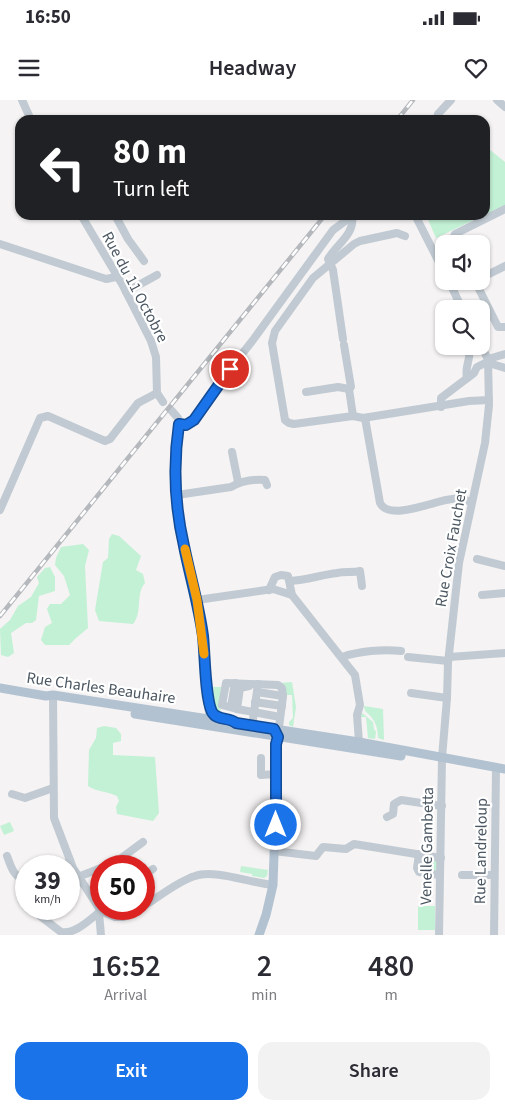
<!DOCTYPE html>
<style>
body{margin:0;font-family:"Source Sans 3",sans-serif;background:#f2f2f3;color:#2b2b33;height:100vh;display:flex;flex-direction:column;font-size:19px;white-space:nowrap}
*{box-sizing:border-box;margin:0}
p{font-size:16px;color:#7c7c81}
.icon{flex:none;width:28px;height:28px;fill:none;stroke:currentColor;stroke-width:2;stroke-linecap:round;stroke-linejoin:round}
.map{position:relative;height:835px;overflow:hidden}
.side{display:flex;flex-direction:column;background:#fff;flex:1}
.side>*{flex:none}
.banner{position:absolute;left:15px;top:15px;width:475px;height:105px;border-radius:15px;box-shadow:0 1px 4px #0004;background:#202124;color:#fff;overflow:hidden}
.tools{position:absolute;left:435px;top:135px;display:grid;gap:10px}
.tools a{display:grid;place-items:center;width:55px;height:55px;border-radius:10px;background:#fff;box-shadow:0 1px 4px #0004;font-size:25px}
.speed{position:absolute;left:15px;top:755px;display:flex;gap:10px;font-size:25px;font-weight:700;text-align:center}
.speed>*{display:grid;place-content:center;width:65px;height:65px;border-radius:50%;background:#fff;box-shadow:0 1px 4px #0004;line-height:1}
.speed small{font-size:12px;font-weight:400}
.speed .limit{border:8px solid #d22;background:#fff;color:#111}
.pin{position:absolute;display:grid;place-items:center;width:42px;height:42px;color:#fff;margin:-21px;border:2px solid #fff;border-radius:50%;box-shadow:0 1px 5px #0007}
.me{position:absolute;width:55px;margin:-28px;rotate:0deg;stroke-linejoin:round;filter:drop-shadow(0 0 4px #0008)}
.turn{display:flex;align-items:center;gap:18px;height:105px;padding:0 15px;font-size:22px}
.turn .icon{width:65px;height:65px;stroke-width:2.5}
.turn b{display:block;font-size:35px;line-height:42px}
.eta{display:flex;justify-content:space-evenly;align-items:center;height:85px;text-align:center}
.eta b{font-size:30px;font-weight:600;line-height:35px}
.cta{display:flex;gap:10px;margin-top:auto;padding:10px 15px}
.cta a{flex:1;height:58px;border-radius:15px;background:#1a73e8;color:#fff;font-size:20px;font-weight:600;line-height:58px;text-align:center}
.cta a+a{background:#f2f2f3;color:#2b2b33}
.status{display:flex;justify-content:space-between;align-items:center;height:35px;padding:0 25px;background:#fff;direction:ltr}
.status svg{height:14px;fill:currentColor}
header{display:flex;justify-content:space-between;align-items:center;height:65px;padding:0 15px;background:#fff;font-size:22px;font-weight:600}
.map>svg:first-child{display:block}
</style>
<div class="status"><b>16:50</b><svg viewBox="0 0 49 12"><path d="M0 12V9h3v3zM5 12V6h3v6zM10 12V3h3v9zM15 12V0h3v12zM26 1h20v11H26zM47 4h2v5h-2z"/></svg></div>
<header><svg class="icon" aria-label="menu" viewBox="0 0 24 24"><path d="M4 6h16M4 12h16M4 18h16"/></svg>Headway<svg class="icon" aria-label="heart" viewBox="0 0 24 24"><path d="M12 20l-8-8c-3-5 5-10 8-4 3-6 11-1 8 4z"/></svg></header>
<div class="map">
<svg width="505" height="835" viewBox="0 0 505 835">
<rect width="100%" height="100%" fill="#f5f3f3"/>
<g fill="#c3f1d5">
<path d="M485 46 505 62V105L485 115Z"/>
<path d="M426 115H484L436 138Z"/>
<path d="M112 434 119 436 141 456 136 470 143 474 145 483C135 495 143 512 133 524L99 521 95 510 103 462 108 458 109 439Z"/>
<path d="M83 444 89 450 85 466 88 528 76 538 69 545H45L41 540 45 527 52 523 47 509 50 504H61L70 495 64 476 55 465 56 458 61 447Z"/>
<path d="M50 467 55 477V491L39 496 36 520 32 523H26L11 533 14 553 8 557 1 555 0 529 10 520 18 506 31 497 39 483 37 477 45 468Z"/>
<path d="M292 582 296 607 293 627 289 625V622L293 618 292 595H286L280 583Z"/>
<path d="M213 587H221C220 596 222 605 220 613L215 607Z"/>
<path d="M364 606 383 609 384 640 378 638C378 626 374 618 365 611Z"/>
<path d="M361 612 373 622 374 629 376 632 375 639 368 638 366 617H360Z"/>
<path d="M104 626 116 628 121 634V641L113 643V655L155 657 159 713 153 721 117 714 116 707 119 701 117 696C107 691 97 692 88 686L89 650 96 638 97 628Z"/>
<path d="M10 722 14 731 4 735 0 726Z"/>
<path d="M425 758 435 760 437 763 436 770 433 772 421 768 423 760Z"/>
<path d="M241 766 268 770 267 776 264 778 252 776V774L240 772Z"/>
<rect x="418" y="806" width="17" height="24"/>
</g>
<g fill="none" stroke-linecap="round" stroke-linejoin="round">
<g stroke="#c1cad2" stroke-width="8">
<path d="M22 0 31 20"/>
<path d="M497 0 505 7"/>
<path d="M436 20 438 14 451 0"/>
<path d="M81 115 122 184 151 241 156 257 157 293 163 302"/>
<path d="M115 115 128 139 144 161"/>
<path d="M415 115 444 172"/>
<path d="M405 136 397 133 360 141 354 144 313 178 275 231 272 243 285 320 289 323 294 324 353 316 363 318 469 301 489 300"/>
<path d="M0 144 106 179 116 177"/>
<path d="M456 144 453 138 455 134 505 109"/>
<path d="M481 178 505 166"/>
<path d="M449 181 462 209"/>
<path d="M475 181 498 227H505"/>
<path d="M126 192 157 175"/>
<path d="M343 239 333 170 328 159C336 145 355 134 352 117"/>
<path d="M344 245 351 287 349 289"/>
<path d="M488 259 505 254"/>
<path d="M489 259 492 264 505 268"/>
<path d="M467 278C464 267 472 258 469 246"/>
<path d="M306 292 338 287 349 289 353 316"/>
<path d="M441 307V298L474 273 477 267 487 262"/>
<path d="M171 310 178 318 179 324 175 347 178 409 183 444 197 500 202 536 209 614 212 624"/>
<path d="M365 318 380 403C390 422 436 400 452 399 459 398 466 400 472 402"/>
<path d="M179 324 186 325 194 320 219 283 253 240 333 130 348 119 359 115"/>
<path d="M232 352 238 382"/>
<path d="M177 395 231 387C241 381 253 379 265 380L267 385"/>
<path d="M0 410 40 318 48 316 105 341 110 339 138 303 157 293"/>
<path d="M477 459 505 466"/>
<path d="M290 481C306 480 321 475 337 473 345 471 352 473 360 471L362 486"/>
<path d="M269 490 275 477 281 475 288 476 292 495"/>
<path d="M482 495 505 493"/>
<path d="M197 500 273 489 292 495 355 575 360 605 357 615 359 642"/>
<path d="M342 557C359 551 383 549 401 551"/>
<path d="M408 557 448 561"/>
<path d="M449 557 505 553"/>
<path d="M249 586 240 588 237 609 280 617"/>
<path d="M257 592 283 596"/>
<path d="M411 593 447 598"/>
<path d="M53 595 54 718 73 768 101 811 115 817H123L129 815 140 809"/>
<path d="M255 602 282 606"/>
<path d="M231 607 235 583"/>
<path d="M237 609 222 605 226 583 278 585 282 588 283 596 278 635"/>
<path d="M254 629 253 619 258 584"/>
<path d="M261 658V675L276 674"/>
<path d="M12 694 25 698 53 688"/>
<path d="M387 717 393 714 394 704 401 700 442 706"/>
<path d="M274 751 316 756 323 747 346 749 354 744 441 758"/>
<path d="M419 754 417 768 419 772 440 775"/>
<path d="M7 756C11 766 13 776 24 780"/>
<path d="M59 766 70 762"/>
<path d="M105 766 116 762 143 742"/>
<path d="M144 775 153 769"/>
<path d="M462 775H494"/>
<path d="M78 777 101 768"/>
<path d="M26 778 23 787 26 797"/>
<path d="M69 787 81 781"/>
<path d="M144 806C159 797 178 781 195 776 214 769 251 783 273 785"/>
<path d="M31 809 61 832C75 835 90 819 101 811"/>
<path d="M99 813 101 835"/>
<path d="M439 835 442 658 447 598 448 563 459 463 485 343 489 305 488 259 481 246"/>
<path d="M494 835 496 668"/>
</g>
<g stroke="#b3c2d1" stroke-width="9">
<path d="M0 588 46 596 53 595 359 642 505 669"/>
<path d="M135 614 401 656"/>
<path d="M259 835 266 815 273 785 275 725 276 636 279 634"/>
</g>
<defs>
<g id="rail">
<path d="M397 20 413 0"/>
<path d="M0 516 325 115"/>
</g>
</defs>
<use href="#rail" stroke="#b5b8bd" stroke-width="4.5"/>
<use href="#rail" stroke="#fff" stroke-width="2.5" stroke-dasharray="8" stroke-linecap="butt"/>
</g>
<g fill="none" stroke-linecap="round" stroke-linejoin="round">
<defs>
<path id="route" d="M230 269 194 320 186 325 179 324C173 364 175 407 184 446 190 476 199 506 203 536 205 554 205 598 212 612 217 621 229 617 236 623L274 629 278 637 276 644V725"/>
</defs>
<use href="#route" stroke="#114b97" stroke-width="12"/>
<use href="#route" stroke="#1a73e8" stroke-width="9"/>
<path stroke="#f59e0b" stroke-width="9" d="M185 449 197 500 204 554"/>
</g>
<g text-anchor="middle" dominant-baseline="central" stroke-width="4.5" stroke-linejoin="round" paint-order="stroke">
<g font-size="16" fill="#4a5661" stroke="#fff">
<text transform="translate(135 187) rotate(62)">Rue du 11 Octobre</text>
<text transform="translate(451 448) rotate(-80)">Rue Croix Fauchet</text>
<text transform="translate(101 588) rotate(8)">Rue Charles Beauhaire</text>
<text transform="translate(427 746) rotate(-89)">Venelle Gambetta</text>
<text transform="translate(481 751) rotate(-89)">Rue Landreloup</text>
</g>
</g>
</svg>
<div class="tools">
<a><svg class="icon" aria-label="sound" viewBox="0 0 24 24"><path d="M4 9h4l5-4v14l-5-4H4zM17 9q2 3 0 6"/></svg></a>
<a><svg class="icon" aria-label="search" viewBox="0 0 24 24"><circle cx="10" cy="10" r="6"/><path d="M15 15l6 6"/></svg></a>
</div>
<div class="speed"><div>39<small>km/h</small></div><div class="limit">50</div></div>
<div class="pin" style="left:230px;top:269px;background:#d93025"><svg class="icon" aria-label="arrive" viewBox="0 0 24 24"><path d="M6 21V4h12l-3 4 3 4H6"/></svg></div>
<svg class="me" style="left:276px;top:725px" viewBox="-20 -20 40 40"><circle r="17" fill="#1a73e8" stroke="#fff" stroke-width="3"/><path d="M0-11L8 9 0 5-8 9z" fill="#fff"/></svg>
<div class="banner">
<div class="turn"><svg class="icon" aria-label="left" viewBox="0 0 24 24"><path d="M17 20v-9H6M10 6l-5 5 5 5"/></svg><div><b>80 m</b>Turn left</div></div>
</div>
</div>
<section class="side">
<div class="eta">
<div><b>16:52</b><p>Arrival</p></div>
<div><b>2</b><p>min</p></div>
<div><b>480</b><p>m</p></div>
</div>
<div class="cta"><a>Exit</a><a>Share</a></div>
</section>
